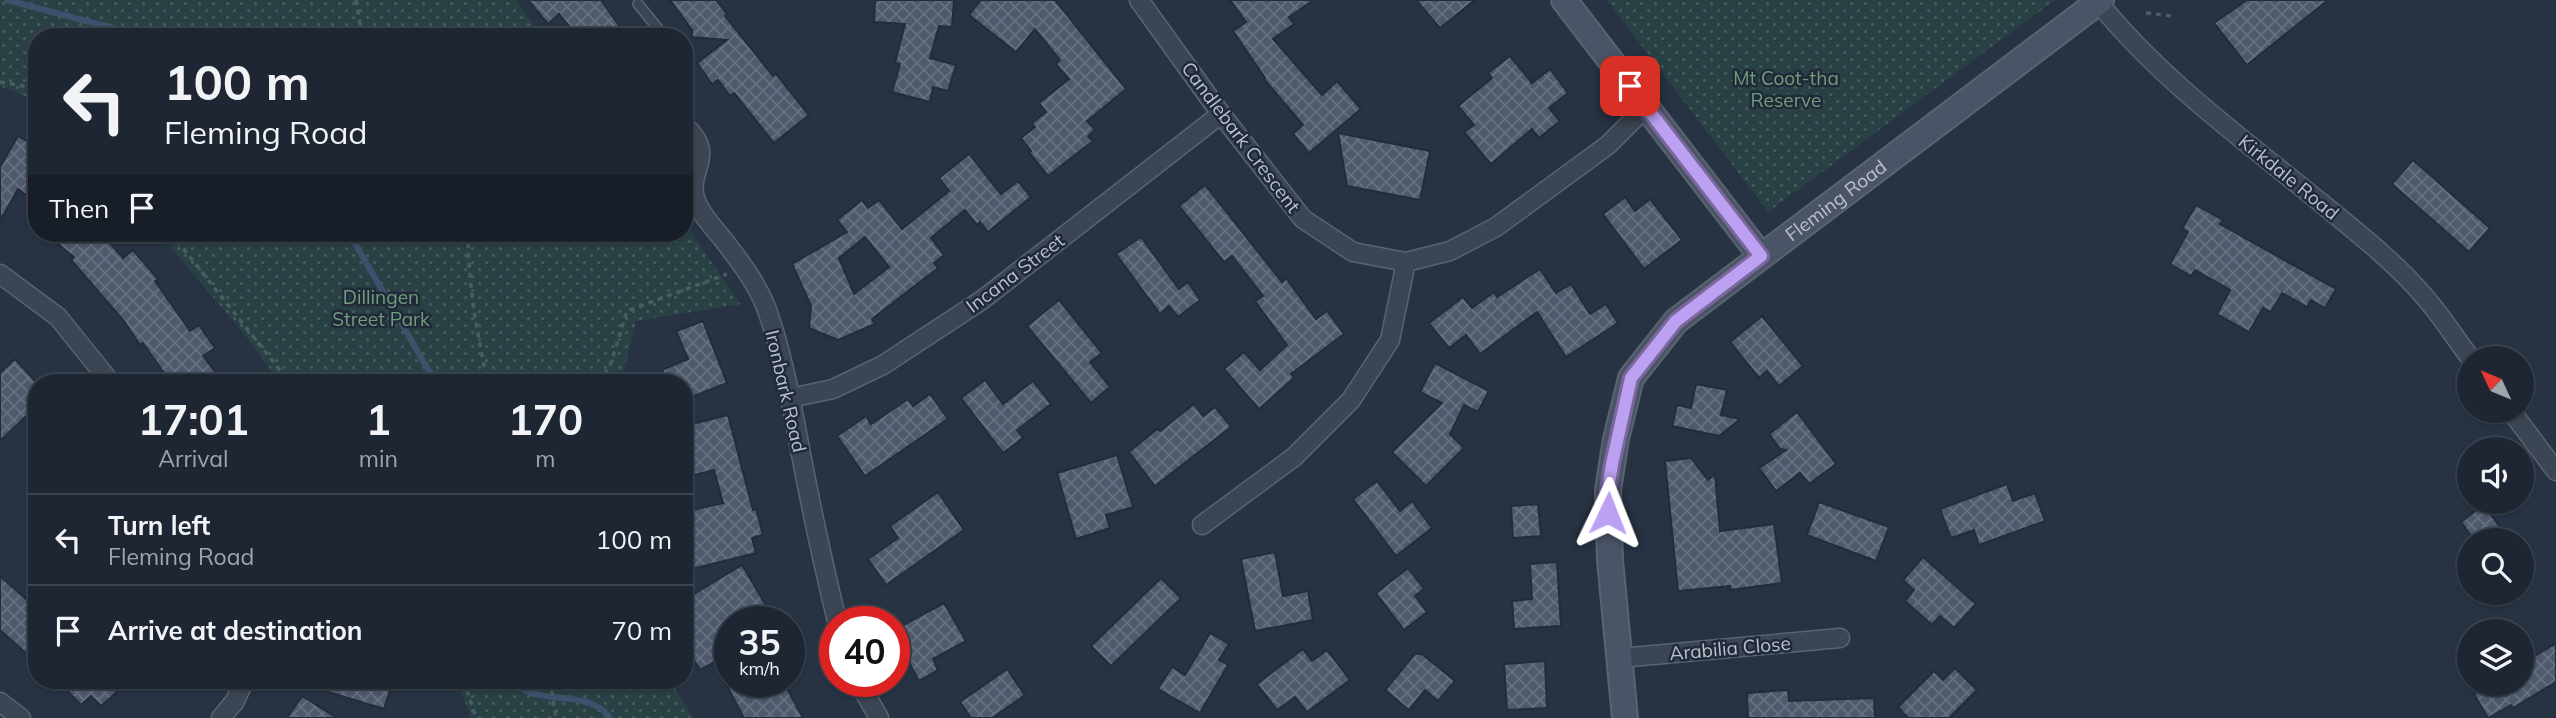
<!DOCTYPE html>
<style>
body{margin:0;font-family:Mulish,sans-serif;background:#2a323e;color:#f1f3f6;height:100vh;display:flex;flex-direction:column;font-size:26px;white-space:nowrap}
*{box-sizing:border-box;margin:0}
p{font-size:23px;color:#a0a5ac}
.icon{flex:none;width:38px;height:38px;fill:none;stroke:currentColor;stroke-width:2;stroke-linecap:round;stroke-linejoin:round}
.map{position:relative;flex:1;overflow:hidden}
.details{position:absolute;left:28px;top:374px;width:665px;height:315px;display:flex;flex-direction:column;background:#1d2632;border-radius:28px;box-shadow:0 2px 5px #0004,0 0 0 2px #3b434d}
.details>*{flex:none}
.guide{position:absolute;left:28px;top:28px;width:665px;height:214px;border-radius:28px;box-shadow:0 2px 5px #0004,0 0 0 2px #3b434d;background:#1d2632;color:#f1f3f6;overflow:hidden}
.needle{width:46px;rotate:314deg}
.buttons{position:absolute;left:2457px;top:346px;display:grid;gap:14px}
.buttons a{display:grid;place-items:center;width:77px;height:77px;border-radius:50%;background:#1d2632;box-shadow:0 2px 5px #0004,0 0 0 2px #3b434d;font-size:35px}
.speed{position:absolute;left:714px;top:606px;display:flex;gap:14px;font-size:35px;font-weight:700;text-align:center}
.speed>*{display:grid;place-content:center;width:91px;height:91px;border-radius:50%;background:#1d2632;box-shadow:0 2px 5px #0004,0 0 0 2px #3b434d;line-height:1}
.speed small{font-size:18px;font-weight:400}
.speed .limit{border:10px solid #d22;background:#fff;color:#111}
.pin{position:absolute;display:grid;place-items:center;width:60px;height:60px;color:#fff;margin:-30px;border-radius:14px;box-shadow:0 4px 10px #0006}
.me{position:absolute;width:77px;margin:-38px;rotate:2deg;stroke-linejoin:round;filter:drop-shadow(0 0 5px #0008)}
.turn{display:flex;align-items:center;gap:24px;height:147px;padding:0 21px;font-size:32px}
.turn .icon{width:91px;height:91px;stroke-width:2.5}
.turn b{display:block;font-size:49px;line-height:60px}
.then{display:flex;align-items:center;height:66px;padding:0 21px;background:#0003;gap:14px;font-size:26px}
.eta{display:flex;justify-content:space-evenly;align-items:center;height:119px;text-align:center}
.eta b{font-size:42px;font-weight:700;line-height:49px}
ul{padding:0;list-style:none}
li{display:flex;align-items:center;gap:21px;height:91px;padding:0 21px;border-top:2px solid #3b434d}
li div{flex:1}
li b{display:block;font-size:26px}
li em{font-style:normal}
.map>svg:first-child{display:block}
</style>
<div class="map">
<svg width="2556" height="718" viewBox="0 0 2556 718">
<defs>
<pattern id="park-dots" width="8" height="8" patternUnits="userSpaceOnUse" patternTransform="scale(1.75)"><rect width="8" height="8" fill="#294144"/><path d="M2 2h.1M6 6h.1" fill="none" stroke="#465b5e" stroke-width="1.8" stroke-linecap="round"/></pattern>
<pattern id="building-cross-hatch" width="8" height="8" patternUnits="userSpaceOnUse" patternTransform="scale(1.75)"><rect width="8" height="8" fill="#4e5a6c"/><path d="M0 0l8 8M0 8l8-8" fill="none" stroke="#657080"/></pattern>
</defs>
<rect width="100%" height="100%" fill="#273343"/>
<g fill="url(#park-dots)">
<path d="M0 0H516L543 37H37V101L0 86Z"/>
<path d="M1607 0H2055L1768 212Z"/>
<path d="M684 223 741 304 636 321 621 383H280L242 331 158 233H684Z"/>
<path d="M457 681H670L694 718H467L470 715Z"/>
</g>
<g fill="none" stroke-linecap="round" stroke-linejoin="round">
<g stroke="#3e516c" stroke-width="6">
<path d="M7 0 147 37"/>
<path d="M349 233 436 383"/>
<path d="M514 681C533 708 587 686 610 718"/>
</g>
</g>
<g fill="url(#building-cross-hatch)" stroke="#222c3a" stroke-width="2" fill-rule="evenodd">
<path d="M528 0H601L627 37H578L559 14 548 24Z"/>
<path d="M670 0H716L727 14 725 16 773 76 776 74 809 115 774 143 734 93 730 96 718 80 712 84 697 63 727 40 692 37V30Z"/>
<path d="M875 0H954L952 27 939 26 930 58 956 65 948 91 933 87 930 102 892 92 900 64 895 63 905 24 874 22Z"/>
<path d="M981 0H1055L1126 89 1087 121 1095 130 1088 136 1093 141 1048 176 1029 152 1031 151 1021 138 1035 127 1032 123 1046 112 1039 103 1069 79 1056 64 1060 60 1035 29 1016 52 969 15Z"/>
<path d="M1230 0H1314L1289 17 1294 24 1273 39 1322 95 1337 81 1361 109 1309 153 1293 134 1303 125 1264 79 1265 78 1233 31 1246 22Z"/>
<path d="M1416 0H1475L1440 28Z"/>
<path d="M2247 0H2328L2247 65 2214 23Z"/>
<path d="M1510 56 1532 83 1550 69 1568 93 1549 108 1560 121 1539 138 1532 129 1491 164 1464 132 1474 125 1458 106 1492 78 1488 73Z"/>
<path d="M1338 133 1430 151 1420 200 1347 186Z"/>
<path d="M18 136 37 147V203L18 189 0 221V167Z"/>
<path d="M969 154 1001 194 1018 181 1031 197 988 232 980 222 977 225 965 210 931 238 944 255 934 263 938 268 872 319 875 324 838 340 809 328 811 306 792 264 847 232 837 220 862 200 868 208 879 200 902 229 949 191 939 178ZM865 237 889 267 854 294 839 258Z"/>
<path d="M2413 160 2490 228 2469 252 2392 184Z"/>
<path d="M1205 185 1282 282 1286 278 1316 319 1327 311 1344 334 1291 374 1294 378 1259 409 1224 369 1244 352 1260 370 1287 345 1255 301 1263 296 1232 256 1224 262 1179 206Z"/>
<path d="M1625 197 1635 211 1650 199 1682 240 1644 269 1603 214Z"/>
<path d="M2196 205 2223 220 2220 224 2336 289 2325 308 2311 300 2307 307 2282 293 2271 312 2263 308 2249 332 2217 314 2230 290 2195 270 2191 276 2170 264 2188 232 2182 229Z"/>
<path d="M44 233H101L123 258 133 250 158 279 155 281 190 331 199 325 215 348 203 356 224 383H171L143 343 140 345 124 321 71 260 74 257Z"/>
<path d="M1141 237 1179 289 1188 282 1200 300 1178 317 1169 306 1160 314 1116 254Z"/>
<path d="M1540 269 1556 293 1571 284 1590 314 1606 304 1618 323 1566 357 1537 312 1480 354 1466 335 1449 348 1429 323 1463 297 1472 308 1494 292 1497 297Z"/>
<path d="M1059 300 1102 353 1090 362 1110 387 1091 403 1027 326Z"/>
<path d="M1762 316 1803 366 1779 386 1767 371 1759 378 1730 342Z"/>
<path d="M703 321 727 383 684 400V383H668L662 370 688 359 676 331Z"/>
<path d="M15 359 37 383V406L0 441V373Z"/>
<path d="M1435 363 1489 391 1478 412 1464 405 1450 434 1464 448 1426 486 1392 452 1442 403 1420 392Z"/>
<path d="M985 380 1003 404 1033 381 1051 404 1017 430 1023 438 1003 453 961 398Z"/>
<path d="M1696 384 1727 390 1721 415 1740 419 1719 436 1672 426 1677 405 1691 408Z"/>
<path d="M930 394 948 419 865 476 837 436 866 416 871 424 908 399 913 406Z"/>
<path d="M1194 404 1203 416 1215 407 1231 427 1155 486 1129 452 1157 429 1160 431Z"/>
<path d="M1797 412 1836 464 1809 484 1800 473 1776 491 1759 468 1786 450 1780 449 1769 434Z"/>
<path d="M728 415 753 510 756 509 763 535 752 538 756 553 684 571V512L723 503 714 470 684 478V426Z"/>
<path d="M1117 455 1133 507 1106 515 1110 528 1076 539 1057 473Z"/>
<path d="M1691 458 1708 480 1715 474 1720 531 1774 524 1782 583 1730 590V586L1678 591 1665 461Z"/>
<path d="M1377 481 1400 511 1412 501 1432 528 1396 556 1353 499Z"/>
<path d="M2007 484 2013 501 2035 493 2045 521 1979 545 1974 530 1951 538 1940 509Z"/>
<path d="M938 492 964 530 886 585 868 559 898 538 890 526Z"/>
<path d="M1819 502 1889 527 1876 561 1807 535Z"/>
<path d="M1538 504 1541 536 1513 538 1511 506Z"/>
<path d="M2483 505 2494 519 2510 541H2475L2461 522Z"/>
<path d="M1275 552 1283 596 1308 591 1313 620 1255 631 1241 559Z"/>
<path d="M1923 557 1976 604 1954 628 1940 616 1932 625 1905 601 1914 590 1903 580Z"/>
<path d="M1557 562 1561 626 1514 629 1512 601 1532 599 1530 564Z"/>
<path d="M742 565 767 607 743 621H730V681H783L803 718H744L714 662 700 670 684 644V600Z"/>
<path d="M1408 568 1424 589 1415 596 1427 612 1404 630 1376 593Z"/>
<path d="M0 576 37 609V663L0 630Z"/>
<path d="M1161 578 1181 598 1111 666 1091 646Z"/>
<path d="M944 603 966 641 933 659 938 670 919 681 894 635V630Z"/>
<path d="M1210 633 1229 644 1219 660 1228 665 1200 713 1158 689 1172 667 1185 675Z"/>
<path d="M2556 643V682L2513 708 2511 705 2488 718 2474 694 2489 684H2522V664Z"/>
<path d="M1303 649 1312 661 1327 650 1350 680 1307 712 1295 697 1277 710 1257 684Z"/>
<path d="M1415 654H1422L1455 681 1438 701 1425 690 1409 710 1385 690Z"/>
<path d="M1545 661 1547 708 1507 710 1504 664Z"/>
<path d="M1955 668 1977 690 1949 718H1908L1898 707 1934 671 1943 680Z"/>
<path d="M1007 669 1025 695 992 718H971L960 702Z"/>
<path d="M58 681H108L117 692 101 706 91 696 81 705Z"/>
<path d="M306 681H393L384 709 305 685Z"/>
<path d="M1788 690 1789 701 1874 698 1875 718H1748L1747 693Z"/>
<path d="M302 696 337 718H287Z"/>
</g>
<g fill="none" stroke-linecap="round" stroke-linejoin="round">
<defs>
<path id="lane" d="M638 4 665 37"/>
<g id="street">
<path d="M1139 0 1221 114 1303 219 1353 252 1406 262 1450 251 1496 227 1608 145 1646 107"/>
<path d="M2098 2C2161 80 2243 139 2320 202 2355 231 2393 260 2423 295 2441 315 2455 338 2471 359"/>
<path d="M684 125C718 156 687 168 695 198 700 213 712 226 722 238 739 260 757 283 767 310 783 355 791 402 800 449 811 507 823 564 837 621"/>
<path d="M0 274 58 317 111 383"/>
<path d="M790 398 833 389 883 365 982 300 1221 114"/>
<path d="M2511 411 2556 471"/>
<path d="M1202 525 1294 457 1351 400 1390 340 1406 262"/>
<path d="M1620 658 1840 638"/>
<path d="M858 681 879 718"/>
<path d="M0 702 21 718"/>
<path d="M221 718 235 701 244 681"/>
</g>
<g id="secondary">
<path d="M1564 0 1761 256"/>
<path id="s1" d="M1625 718 1610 560 1608 490 1616 439 1631 378 1676 321 2101 0"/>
</g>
</defs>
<use href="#lane" stroke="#5a6370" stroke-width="12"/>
<use href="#street" stroke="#5a6370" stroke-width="21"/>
<use href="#secondary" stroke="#5a6370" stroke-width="28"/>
<g stroke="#485e61" stroke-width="3.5" stroke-dasharray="5 5" stroke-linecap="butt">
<path d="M356 0 362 37"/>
<path d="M2146 13 2172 16"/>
<path d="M0 82 30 87 37 92"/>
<path d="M171 233 290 383"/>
<path d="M468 233C468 284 477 334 488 383"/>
<path d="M600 383 611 363 627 311 727 274"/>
<path d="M464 681 476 718"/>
<path d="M550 681 556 718"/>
</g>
<use href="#lane" stroke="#3c4553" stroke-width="9"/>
<use href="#street" stroke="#3c4553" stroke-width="18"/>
<use href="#secondary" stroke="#4a5466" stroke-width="24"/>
</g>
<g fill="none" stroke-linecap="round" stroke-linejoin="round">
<defs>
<path id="route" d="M1608 513V490L1612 464 1631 378 1676 321 1761 256 1630 86"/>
</defs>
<use href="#route" stroke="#7a689d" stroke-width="18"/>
<use href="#route" stroke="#bca0f2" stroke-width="12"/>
</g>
<g text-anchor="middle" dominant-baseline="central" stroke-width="5" stroke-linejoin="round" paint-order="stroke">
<g font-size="19" fill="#709d7b" stroke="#202a38">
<text x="1786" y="78">Mt Coot-tha<tspan x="1786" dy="22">Reserve</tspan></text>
<text x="381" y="297">Dillingen<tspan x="381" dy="22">Street Park</tspan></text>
</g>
<g font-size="19" fill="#b9c1cd" stroke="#202a38">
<text transform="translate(1241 137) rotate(53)">Candlebark Crescent</text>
<text transform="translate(2289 177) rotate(39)">Kirkdale Road</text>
<text stroke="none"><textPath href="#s1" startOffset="616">Fleming Road</textPath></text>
<text transform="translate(1015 273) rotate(-37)">Incana Street</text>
<text transform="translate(786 391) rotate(77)">Ironbark Road</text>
<text transform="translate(1730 648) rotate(-5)">Arabilia Close</text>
</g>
</g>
</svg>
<div class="buttons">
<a><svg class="needle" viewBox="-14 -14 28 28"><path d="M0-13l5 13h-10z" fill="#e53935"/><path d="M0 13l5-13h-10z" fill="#a0a5ac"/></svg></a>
<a><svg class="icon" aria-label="sound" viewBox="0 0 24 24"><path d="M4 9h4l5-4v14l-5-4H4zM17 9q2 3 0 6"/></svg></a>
<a><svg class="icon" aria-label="search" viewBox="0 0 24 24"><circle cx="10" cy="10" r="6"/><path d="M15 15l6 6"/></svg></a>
<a><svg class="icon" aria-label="layers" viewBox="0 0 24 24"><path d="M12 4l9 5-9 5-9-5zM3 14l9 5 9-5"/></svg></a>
</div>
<div class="speed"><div>35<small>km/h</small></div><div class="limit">40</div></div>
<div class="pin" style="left:1630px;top:86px;background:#d93025"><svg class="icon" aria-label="arrive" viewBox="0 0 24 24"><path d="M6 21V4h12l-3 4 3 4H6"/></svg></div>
<svg class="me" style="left:1608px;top:513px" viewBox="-20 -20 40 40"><path d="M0-17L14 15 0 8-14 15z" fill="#bca0f2" stroke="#fff" stroke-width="4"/></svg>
<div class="guide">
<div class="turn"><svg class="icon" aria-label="left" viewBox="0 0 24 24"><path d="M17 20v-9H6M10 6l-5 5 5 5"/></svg><div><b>100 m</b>Fleming Road</div></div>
<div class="then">Then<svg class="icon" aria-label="arrive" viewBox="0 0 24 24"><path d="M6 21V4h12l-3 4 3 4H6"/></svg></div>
</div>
<section class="details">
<div class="eta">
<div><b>17:01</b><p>Arrival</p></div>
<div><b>1</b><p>min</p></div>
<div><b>170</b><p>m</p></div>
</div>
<ul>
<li><svg class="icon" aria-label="left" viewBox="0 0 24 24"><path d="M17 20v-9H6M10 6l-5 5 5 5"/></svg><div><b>Turn left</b><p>Fleming Road</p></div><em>100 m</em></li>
<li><svg class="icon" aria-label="arrive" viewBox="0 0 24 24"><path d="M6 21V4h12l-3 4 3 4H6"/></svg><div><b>Arrive at destination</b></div><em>70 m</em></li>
</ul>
</section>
</div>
